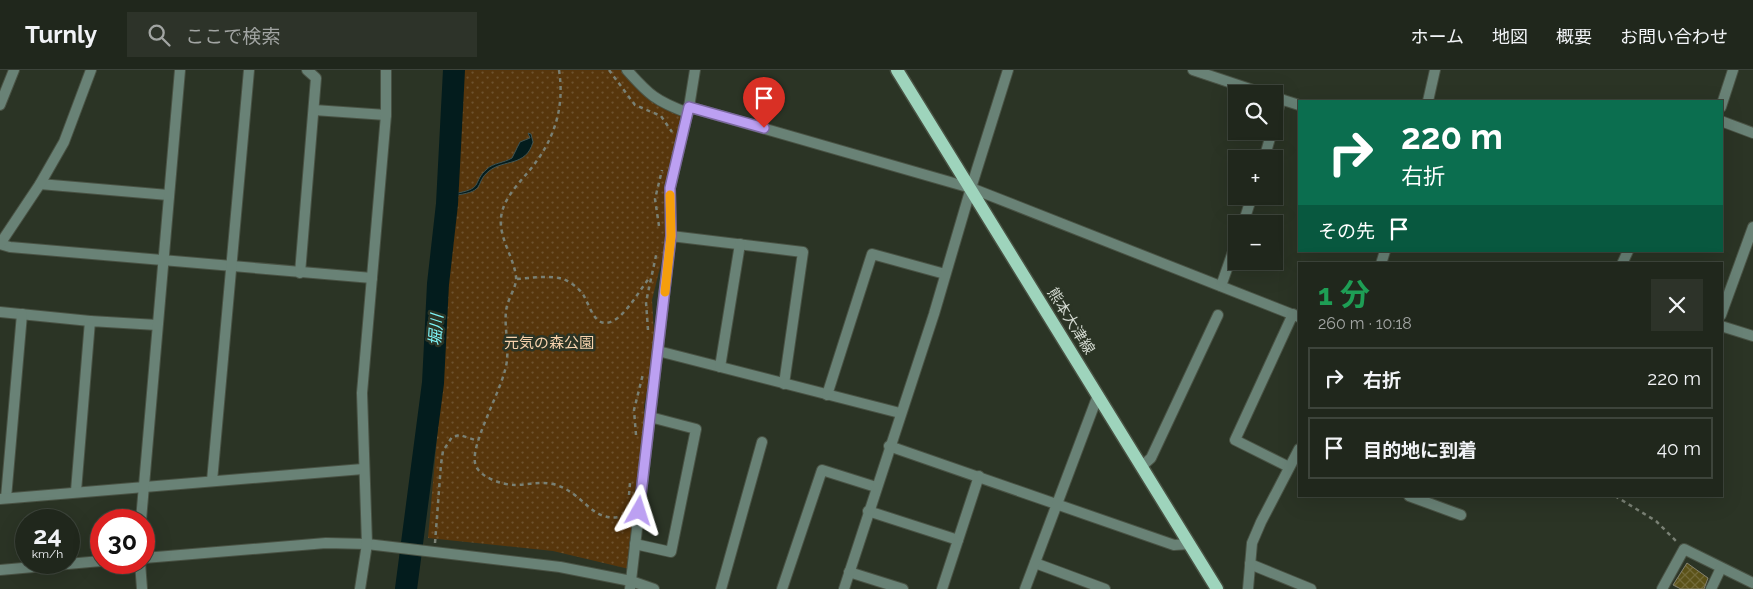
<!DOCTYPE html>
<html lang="ja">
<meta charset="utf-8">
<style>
body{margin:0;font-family:Raleway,"Noto Sans JP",sans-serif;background:#2d3329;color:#f1f3f6;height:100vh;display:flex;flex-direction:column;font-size:19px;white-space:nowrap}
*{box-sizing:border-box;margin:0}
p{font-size:16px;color:#a2a5a3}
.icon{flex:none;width:28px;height:28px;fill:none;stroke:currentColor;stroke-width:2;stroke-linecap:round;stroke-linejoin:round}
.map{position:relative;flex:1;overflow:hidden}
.drawer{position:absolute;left:1298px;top:192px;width:425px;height:235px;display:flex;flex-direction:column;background:#20271c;border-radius:0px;box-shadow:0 5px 20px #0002,0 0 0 1px #3d443b}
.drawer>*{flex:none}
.hud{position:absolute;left:1298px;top:30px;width:425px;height:152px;border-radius:0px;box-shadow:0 5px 20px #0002,0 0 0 1px #3d443b;background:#0b6e4f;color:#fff;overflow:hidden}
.buttons{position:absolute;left:1228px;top:15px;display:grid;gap:10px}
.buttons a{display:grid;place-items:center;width:55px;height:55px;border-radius:0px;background:#20271c;box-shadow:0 5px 20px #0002,0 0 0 1px #3d443b;font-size:25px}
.speed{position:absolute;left:15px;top:439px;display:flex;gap:10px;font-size:25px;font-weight:700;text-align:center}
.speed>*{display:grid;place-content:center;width:65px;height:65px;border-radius:50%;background:#20271c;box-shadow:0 5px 20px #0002,0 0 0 1px #3d443b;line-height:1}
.speed small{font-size:12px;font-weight:400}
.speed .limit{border:8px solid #d22;background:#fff;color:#111}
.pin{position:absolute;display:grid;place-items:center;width:42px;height:42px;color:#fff;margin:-51px -21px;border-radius:50% 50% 50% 0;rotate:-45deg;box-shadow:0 0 5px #0007}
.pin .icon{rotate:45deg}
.me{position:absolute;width:55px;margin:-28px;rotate:6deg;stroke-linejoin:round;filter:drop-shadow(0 0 4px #0008)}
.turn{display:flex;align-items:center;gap:18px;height:105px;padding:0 20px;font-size:22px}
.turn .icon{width:65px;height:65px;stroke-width:2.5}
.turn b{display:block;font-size:35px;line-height:42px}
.then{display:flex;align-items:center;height:48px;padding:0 20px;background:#0003;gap:10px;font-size:19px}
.round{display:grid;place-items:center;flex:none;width:52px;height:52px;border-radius:0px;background:#2d3329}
.summary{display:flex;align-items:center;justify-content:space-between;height:85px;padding:0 20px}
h1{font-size:30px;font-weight:700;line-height:38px;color:#1e9e55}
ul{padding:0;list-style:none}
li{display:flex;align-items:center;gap:15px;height:62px;margin:0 10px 8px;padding:0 10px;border:2px solid #3d443b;border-radius:0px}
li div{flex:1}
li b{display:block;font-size:19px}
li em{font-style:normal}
header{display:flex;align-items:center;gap:30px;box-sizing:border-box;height:70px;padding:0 25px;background:#20271c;border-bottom:1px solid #3d443b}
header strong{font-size:24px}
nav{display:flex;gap:28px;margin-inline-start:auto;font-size:18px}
.search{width:350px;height:45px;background:#2d3329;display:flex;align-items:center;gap:12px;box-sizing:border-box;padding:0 18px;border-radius:0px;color:#a2a5a3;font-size:19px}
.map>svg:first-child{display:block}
</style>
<header>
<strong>Turnly</strong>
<div class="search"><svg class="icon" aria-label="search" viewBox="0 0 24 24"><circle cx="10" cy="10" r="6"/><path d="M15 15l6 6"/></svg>ここで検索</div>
<nav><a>ホーム</a><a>地図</a><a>概要</a><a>お問い合わせ</a></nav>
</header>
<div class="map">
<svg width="1753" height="519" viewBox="0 0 1753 519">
<defs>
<pattern id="park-dots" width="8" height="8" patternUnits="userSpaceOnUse" patternTransform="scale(1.25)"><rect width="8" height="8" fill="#57360c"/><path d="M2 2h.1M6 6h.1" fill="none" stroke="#6e522e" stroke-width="1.8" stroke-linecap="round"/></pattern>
<pattern id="building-cross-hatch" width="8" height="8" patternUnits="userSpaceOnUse" patternTransform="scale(1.25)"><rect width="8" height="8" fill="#5b5218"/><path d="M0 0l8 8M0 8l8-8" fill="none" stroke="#726a39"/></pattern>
</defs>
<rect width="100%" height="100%" fill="#2b3425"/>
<path fill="url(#park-dots)" d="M462 0H624L684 44 666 119V173L652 230 655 281 644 336 645 370 629 499 553 481 428 468 439 345 443 246 457 138Z"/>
<path fill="#031c1d" stroke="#415452" d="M528 63 531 64 533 72C526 97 504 89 489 101 474 113 487 121 457 125L458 123C484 118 472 112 487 99 493 93 504 93 512 88L520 72 530 68Z"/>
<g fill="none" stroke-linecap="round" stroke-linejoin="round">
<path stroke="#031c1d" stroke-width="22" d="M406 519 433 313 438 214 447 134 454 0"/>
</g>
<path fill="url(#building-cross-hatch)" stroke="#83816e" d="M1687 493 1708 508 1704 519H1681L1673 515Z"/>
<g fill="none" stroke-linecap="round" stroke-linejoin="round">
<defs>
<g id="minor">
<path d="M627 0C649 25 656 31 688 43"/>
<path d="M1193 0 1265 24"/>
<path d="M1274 27 1299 35"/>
<path d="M689 37 971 118 1299 247"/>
<path d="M1721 37 1733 0"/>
<path d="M314 40 386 45"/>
<path d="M1721 51 1753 63"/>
<path d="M1274 55 1281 29"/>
<path d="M1264 89 1272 61"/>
<path d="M40 114 168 125"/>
<path d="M1243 154 1252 126"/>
<path d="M671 166 803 182 784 314"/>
<path d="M0 174 10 177 372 208"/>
<path d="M0 174 40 114 64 72 91 0"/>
<path d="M1622 194 1628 181"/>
<path d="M300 203 316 8 307 0"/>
<path d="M1221 216 1236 173"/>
<path d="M0 242 90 251"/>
<path d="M1721 245 1753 157"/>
<path d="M1721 256 1753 266"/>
<path d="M658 281 900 343"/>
<path d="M720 297 740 174"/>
<path d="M827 325 872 184 945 204"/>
<path d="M889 376 1174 475 1190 474"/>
<path d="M1142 396 1151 388 1218 245"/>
<path d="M1289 397 1235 370 1293 244"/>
<path d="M212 411 249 0"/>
<path d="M76 421 90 251 157 255"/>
<path d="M1409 426 1461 445"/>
<path d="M6 428 22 244"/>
<path d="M0 429 363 399"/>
<path d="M868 441 958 470"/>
<path d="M141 450 180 0"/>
<path d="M635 474 671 482 696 359 650 347"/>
<path d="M140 492 142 519"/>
<path d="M1035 493 1105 519"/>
<path d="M1250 494 1311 519"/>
<path d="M849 502 903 519"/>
<path d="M630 519 671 166 670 118 689 37 695 0"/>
<path d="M721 519 762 372"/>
<path d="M782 519 822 400 876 417"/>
<path d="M844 519 934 244 971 118"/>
<path d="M942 519 979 406"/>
<path d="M1025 519 1098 325"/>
<path d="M1662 519 1684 479 1753 513"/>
<path d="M1711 519 1721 498"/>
</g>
<g id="tertiary">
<path d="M1428 31 1435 0"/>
<path d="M0 35 14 0"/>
<path d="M971 118 1008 0"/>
<path d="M1381 194 1385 181"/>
<path d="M144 488 326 473 367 474 560 497 631 511 654 519"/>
<path d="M0 500 101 491"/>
<path d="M360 519 367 474 362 323 386 45V0"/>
<path d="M1248 519 1252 473 1261 452 1299 379"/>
</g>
<path id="primary" d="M897 0 1217 519"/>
</defs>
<use href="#minor" stroke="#495244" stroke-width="12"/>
<use href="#tertiary" stroke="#495244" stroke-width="12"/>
<use href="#primary" stroke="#495244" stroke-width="15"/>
<g stroke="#798074" stroke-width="2.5" stroke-dasharray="4 4" stroke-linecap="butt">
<path d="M559 0C565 38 554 71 529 101 519 113 506 126 502 142 496 165 514 186 516 207 517 216 509 227 507 236 503 253 509 271 507 289 506 315 467 377 476 396 481 408 503 415 515 415 528 415 539 411 553 414 587 423 591 457 628 445"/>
<path d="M609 0 635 35 661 46 672 62"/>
<path d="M659 156 655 129 662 100"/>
<path d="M517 209C531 208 549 205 563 209 571 212 580 219 584 226 592 241 597 264 619 247 631 236 640 220 650 207"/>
<path d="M648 260 646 232 657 181"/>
<path d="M636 365 634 340 643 304"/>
<path d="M629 425 630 413"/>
<path d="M1615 426 1656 451 1676 471"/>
<path d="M435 473 441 394 443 381 452 367 460 365 478 371"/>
</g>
<use href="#minor" stroke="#698276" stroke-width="10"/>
<use href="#tertiary" stroke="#698276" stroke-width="10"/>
<use href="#primary" stroke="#9ed4bc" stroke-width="12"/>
</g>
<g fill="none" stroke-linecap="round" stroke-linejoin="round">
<defs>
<path id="route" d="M639 441 671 166 670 118 689 37 764 58"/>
</defs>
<use href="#route" stroke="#7a689d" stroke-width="12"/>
<use href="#route" stroke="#bca0f2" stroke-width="9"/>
<path stroke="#f59e0b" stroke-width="9" d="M665 222 671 166 670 125"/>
</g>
<g text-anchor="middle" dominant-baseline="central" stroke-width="5" stroke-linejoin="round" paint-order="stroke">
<g font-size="15" fill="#d2d8cf" stroke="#2b3425">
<text transform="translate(1071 251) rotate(58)">熊本大津線</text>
</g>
<g font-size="15" fill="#f8d3ad" stroke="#2b3425">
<text x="549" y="273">元気の森公園</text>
</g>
<g font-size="16" font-style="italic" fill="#7ef5f8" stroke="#2b3425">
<text transform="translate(436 260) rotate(-86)">堀川</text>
</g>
</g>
</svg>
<div class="buttons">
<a><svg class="icon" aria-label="search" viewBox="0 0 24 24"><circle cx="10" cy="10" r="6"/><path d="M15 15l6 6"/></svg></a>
<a>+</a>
<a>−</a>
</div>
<div class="speed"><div>24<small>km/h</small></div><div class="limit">30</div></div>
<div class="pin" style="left:764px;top:58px;background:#d93025"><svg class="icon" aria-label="arrive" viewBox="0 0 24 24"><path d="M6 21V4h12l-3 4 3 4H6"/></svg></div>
<svg class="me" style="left:639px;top:441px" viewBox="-20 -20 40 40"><path d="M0-17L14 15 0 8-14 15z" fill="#bca0f2" stroke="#fff" stroke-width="4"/></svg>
<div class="hud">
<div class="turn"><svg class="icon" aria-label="right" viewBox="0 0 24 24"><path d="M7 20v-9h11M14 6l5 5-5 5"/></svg><div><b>220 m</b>右折</div></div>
<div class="then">その先<svg class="icon" aria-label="arrive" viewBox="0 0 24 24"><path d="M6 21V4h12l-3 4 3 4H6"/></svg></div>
</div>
<section class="drawer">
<div class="summary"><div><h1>1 分</h1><p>260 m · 10:18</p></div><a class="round"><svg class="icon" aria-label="close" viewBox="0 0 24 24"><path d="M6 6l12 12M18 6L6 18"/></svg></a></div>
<ul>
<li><svg class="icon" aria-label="right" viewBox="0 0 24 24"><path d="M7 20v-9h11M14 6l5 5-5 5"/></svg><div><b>右折</b></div><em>220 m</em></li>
<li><svg class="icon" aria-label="arrive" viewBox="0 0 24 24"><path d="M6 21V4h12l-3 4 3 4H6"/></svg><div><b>目的地に到着</b></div><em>40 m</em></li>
</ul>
</section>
</div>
